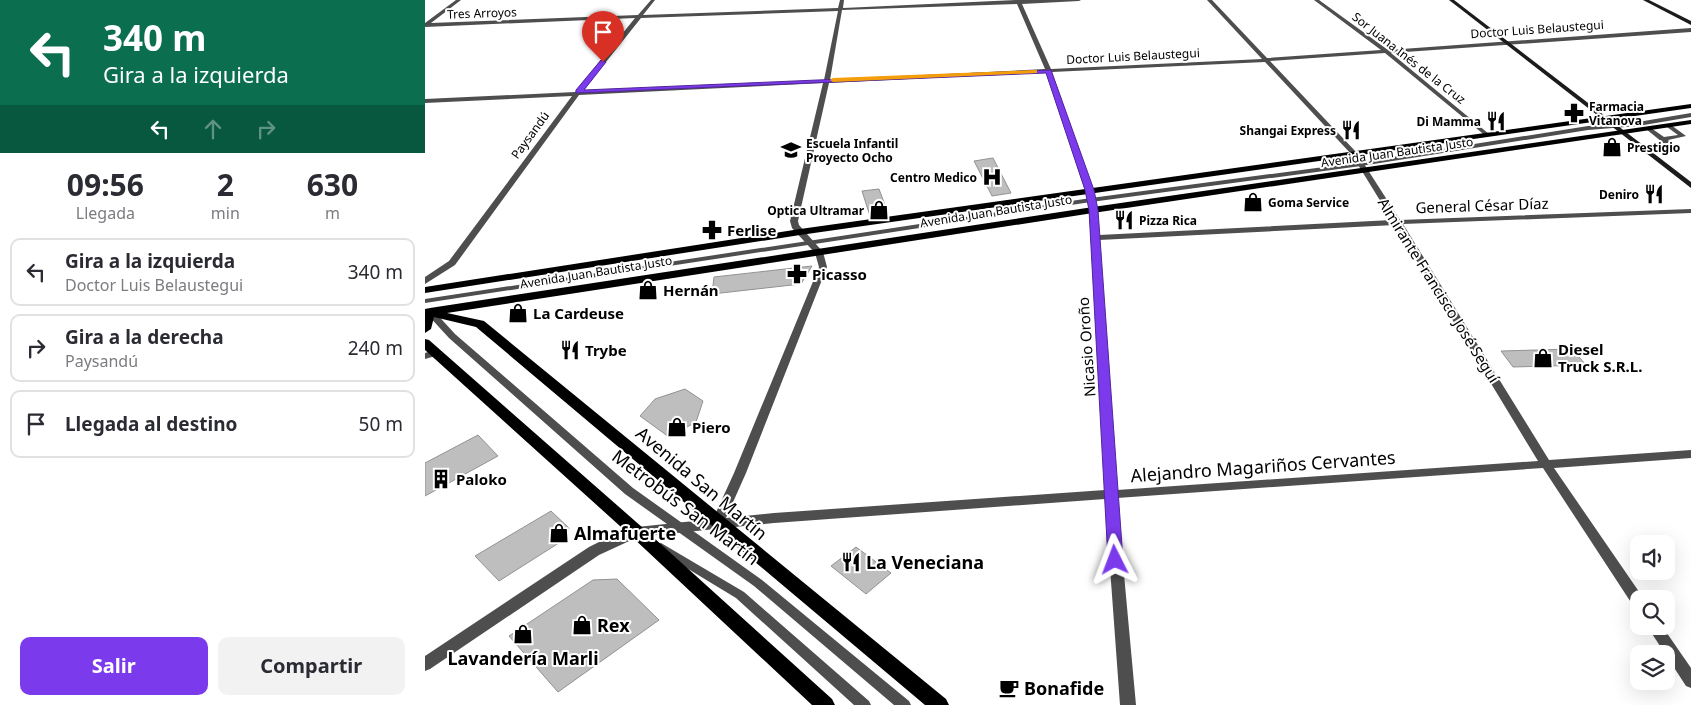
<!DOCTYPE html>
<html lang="es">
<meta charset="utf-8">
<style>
body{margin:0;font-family:"Noto Sans",sans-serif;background:#f2f2f3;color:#2b2b33;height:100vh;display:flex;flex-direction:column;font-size:19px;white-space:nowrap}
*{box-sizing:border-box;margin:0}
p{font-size:16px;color:#7c7c81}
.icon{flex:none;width:28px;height:28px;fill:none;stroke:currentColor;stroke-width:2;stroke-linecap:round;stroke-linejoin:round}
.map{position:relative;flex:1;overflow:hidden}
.side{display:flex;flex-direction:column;background:#fff;width:425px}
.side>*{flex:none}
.banner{background:#0b6e4f;color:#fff;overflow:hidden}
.buttons{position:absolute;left:1205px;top:535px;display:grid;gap:10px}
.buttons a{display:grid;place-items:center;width:45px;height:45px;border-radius:10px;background:#fff;box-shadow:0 5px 20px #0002;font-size:25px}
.pin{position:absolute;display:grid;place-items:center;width:42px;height:42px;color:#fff;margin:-51px -21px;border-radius:50% 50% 50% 0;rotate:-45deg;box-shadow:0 0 5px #0007}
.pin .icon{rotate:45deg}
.me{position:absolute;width:55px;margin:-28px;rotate:357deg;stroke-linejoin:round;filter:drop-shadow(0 0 4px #0008)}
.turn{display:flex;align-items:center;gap:18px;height:105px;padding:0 20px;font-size:22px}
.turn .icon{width:65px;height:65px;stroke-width:2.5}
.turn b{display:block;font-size:35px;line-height:42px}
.lanes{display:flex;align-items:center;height:48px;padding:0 20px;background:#0003;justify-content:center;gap:25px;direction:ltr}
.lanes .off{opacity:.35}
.eta{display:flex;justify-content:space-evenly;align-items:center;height:85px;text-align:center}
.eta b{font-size:30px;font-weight:700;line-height:35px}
.action{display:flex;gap:10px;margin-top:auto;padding:10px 20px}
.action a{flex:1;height:58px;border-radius:10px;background:#7c3aed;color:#fff;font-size:20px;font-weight:700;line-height:58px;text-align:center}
.action a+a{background:#f2f2f3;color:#2b2b33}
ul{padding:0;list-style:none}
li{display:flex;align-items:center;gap:15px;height:68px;margin:0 10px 8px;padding:0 10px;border:2px solid #e1e1e2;border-radius:10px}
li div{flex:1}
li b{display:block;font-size:19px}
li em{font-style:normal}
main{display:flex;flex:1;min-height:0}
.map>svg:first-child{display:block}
</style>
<main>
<section class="side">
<div class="banner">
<div class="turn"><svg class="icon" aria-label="left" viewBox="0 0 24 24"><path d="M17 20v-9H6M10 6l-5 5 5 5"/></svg><div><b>340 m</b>Gira a la izquierda</div></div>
<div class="lanes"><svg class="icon" aria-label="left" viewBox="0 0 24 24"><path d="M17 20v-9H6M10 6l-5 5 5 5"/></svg><svg class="icon off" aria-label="ahead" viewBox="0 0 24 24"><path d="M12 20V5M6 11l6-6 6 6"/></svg><svg class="icon off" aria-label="right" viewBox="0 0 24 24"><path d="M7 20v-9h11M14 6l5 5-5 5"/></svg></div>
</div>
<div class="eta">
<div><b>09:56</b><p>Llegada</p></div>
<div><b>2</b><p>min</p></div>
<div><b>630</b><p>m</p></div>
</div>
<ul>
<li><svg class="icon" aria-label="left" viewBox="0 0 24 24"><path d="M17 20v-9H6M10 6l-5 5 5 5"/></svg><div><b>Gira a la izquierda</b><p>Doctor Luis Belaustegui</p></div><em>340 m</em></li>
<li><svg class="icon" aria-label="right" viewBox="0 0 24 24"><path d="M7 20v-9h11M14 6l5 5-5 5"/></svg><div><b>Gira a la derecha</b><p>Paysandú</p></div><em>240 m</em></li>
<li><svg class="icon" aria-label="arrive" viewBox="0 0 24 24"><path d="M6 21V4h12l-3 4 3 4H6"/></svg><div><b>Llegada al destino</b></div><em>50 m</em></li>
</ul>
<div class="action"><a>Salir</a><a>Compartir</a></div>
</section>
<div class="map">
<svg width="1266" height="705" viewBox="0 0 1266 705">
<rect width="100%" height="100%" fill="#fff"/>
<g fill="#bebebe" stroke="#929292">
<path d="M568 158 586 193 567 196 549 161Z"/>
<path d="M454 189 463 213 445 216 437 191Z"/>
<path d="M387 266 376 284 287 294 289 277Z"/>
<path d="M1147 349 1161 365 1088 367 1076 351Z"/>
<path d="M260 389 278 401 271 422 244 437 215 416 230 399Z"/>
<path d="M53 435 73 456 0 496V463Z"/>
<path d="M126 511 144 528 137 541 74 581 50 556Z"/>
<path d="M431 547 466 573 441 594 406 566Z"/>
<path d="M192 579 234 620 133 692 84 636 168 580Z"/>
</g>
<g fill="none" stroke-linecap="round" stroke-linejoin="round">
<g fill="#4e4e4e" fill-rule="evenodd">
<path d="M1266 113V117L1213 126 1163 130 936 166 666 202 0 303V299L666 198 936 162 1163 126 1213 122Z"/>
<path d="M1242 125H1246L1261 136 1243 140 1250 146V148L1216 150V148L1218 147 1242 146 1221 129 1226 128 1239 137 1253 135 1242 127Z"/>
<path d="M2 310H8L30 334 208 488 337 580 484 701 486 705H469L329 586 200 494 24 338 2 314 1 312Z"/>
<path d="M236 543 319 592 444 701 446 705H429L311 598 232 550 230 547 232 544Z"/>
</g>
<g fill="#4e4e4e" fill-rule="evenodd">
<path d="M31 0H36L6 23 213 15 226 0H230L218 15 413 8 415 0H419L418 8 591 0H656L654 1 597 4 626 69 837 59 782 0H787L842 58 956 50 889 0H894L963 50 1266 28V32L966 53 1064 134 1065 135 1062 137 960 53 845 61 932 153 975 220 1266 209V213L978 224 1124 460 1266 450V458L1129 468 1219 599H1214V609L1209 607 1118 468 692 498 711 705H695L680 499 349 523 213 537 174 555 5 669 0 671V656L164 547 186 536 212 527 288 519 309 473 394 267 390 253 367 228 365 221 398 83 154 95 30 265 0 284V277L24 261 147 96 0 103V99L150 92 210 18 0 27V23ZM592 4 620 69 405 80 417 10ZM413 11 399 80 157 92 216 18ZM840 62 927 155 967 220 674 235 672 210 668 190 627 72ZM622 72 660 190 664 210 680 490 349 513 301 518 321 473 402 267 398 252 374 225 373 221 404 83ZM970 225 1113 461 692 490 674 240Z"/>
<path d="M10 350 14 351 15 353 14 355 0 359V353Z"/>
<path d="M1222 626H1237L1266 668V688L1261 686Z"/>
</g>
<g fill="#1b1b1b" fill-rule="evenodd">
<path d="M1024 0H1029L1266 182V188Z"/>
<path d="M1218 0H1224L1266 21V25Z"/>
</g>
<g fill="#000" fill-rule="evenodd">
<path d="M1266 104V108L375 235 0 293V287L375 229Z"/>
<path d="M1266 120V124L668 213 22 313 59 321 521 699 524 705H500L51 327 9 317 6 329 0 333V309L5 308 668 207Z"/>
<path d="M0 339 4 340 218 528 407 699 410 705H387L206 536 0 350Z"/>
</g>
</g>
<path fill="#7c3aed" stroke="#51269a" d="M176 60 181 62 159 90 626 70 669 190 673 210 698 560 696 564 690 566 685 564 683 560 664 210 660 190 621 73 151 93V90Z"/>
<path fill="#f59e0b" d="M609 70H612V73L408 82 405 80 408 78Z"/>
<defs>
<symbol id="pharmacy-bare" viewBox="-9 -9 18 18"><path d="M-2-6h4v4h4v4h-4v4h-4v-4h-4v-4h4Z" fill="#000" stroke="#fff" stroke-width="2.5" paint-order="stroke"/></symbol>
<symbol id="restaurant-bare" viewBox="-9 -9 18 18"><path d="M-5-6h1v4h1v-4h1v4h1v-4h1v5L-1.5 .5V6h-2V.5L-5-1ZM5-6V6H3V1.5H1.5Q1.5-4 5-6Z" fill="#000" stroke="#fff" stroke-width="2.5" paint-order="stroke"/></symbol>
<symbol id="shop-bare" viewBox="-9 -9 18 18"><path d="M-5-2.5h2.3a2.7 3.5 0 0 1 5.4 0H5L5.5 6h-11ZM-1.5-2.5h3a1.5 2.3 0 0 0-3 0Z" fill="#000" stroke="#fff" stroke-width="2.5" paint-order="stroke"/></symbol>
<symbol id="school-bare" viewBox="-9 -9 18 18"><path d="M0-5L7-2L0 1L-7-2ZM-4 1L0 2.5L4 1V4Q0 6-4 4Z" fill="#000" stroke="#fff" stroke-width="2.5" paint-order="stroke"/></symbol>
<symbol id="hospital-bare" viewBox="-9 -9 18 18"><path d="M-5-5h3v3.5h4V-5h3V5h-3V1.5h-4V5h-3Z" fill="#000" stroke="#fff" stroke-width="2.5" paint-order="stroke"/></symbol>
<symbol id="building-bare" viewBox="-9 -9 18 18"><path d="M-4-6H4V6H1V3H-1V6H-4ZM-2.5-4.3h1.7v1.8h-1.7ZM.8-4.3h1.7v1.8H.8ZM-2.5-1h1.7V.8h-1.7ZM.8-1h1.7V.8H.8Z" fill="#000" stroke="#fff" stroke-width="2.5" paint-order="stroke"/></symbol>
<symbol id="cafe-bare" viewBox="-9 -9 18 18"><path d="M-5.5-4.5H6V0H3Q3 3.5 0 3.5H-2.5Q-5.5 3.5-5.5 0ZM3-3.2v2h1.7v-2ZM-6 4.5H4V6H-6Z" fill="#000" stroke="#fff" stroke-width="2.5" paint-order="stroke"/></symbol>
</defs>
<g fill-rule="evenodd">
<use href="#pharmacy-bare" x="1135" y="99" width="28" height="28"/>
<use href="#restaurant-bare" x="1057" y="107" width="28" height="28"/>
<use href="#restaurant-bare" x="912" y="116" width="28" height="28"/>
<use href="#shop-bare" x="1173" y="133" width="28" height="28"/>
<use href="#school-bare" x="352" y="136" width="28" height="28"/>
<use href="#hospital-bare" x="553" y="163" width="28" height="28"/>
<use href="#restaurant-bare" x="1215" y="180" width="28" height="28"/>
<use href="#shop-bare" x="814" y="188" width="28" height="28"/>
<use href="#shop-bare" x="440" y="196" width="28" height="28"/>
<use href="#restaurant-bare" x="685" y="206" width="28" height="28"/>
<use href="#pharmacy-bare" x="273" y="216" width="28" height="28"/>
<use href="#pharmacy-bare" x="358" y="260" width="28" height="28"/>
<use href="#shop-bare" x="209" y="276" width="28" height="28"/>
<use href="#shop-bare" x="79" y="299" width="28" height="28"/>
<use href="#restaurant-bare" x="131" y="336" width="28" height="28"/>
<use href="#shop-bare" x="1104" y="344" width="28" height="28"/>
<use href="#shop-bare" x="238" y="413" width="28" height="28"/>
<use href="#building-bare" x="2" y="465" width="28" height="28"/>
<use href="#shop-bare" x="120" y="519" width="28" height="28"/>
<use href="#restaurant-bare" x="412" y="548" width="28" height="28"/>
<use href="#shop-bare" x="143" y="611" width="28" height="28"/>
<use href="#shop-bare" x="84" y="620" width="28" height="28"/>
<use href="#cafe-bare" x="570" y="674" width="28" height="28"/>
</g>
<g text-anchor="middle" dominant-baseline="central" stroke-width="4" stroke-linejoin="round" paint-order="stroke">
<g font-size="12" fill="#000" stroke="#fff">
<text transform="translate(57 13) rotate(-2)">Tres Arroyos</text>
<text transform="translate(1112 29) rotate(-4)">Doctor Luis Belaustegui</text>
<text transform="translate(708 56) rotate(-3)">Doctor Luis Belaustegui</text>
<text transform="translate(984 58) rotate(38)">Sor Juana Inés de la Cruz</text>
<text transform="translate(105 135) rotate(-54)">Paysandú</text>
<text transform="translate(972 152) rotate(-8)">Avenida Juan Bautista Justo</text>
<text transform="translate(571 211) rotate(-9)">Avenida Juan Bautista Justo</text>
<text transform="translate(171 272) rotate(-9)">Avenida Juan Bautista Justo</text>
</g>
<g font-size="12" font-weight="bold" fill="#000" stroke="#fff" text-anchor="start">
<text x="1164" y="106">Farmacia<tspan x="1164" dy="14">Vitanova</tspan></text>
<text x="1056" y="121" text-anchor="end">Di Mamma</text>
<text x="911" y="130" text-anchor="end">Shangai Express</text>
<text x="381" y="143">Escuela Infantil<tspan x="381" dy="14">Proyecto Ocho</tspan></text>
<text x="1202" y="147">Prestigio</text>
<text x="552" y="177" text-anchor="end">Centro Medico</text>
<text x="1214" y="194" text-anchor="end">Deniro</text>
<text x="843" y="202">Goma Service</text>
<text x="439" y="210" text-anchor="end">Optica Ultramar</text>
<text x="714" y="220">Pizza Rica</text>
</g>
<g font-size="15" fill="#000" stroke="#fff">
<text transform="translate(1057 205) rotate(-2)">General César Díaz</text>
<text transform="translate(1014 290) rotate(58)">Almirante Francisco José Seguí</text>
<text transform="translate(661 347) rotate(-94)">Nicasio Oroño</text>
</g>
<g font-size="15" font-weight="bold" fill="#000" stroke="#fff" text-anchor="start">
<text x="302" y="230">Ferlise</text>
<text x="387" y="274">Picasso</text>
<text x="238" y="290">Hernán</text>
<text x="108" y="313">La Cardeuse</text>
<text x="1133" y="349">Diesel<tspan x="1133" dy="17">Truck S.R.L.</tspan></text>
<text x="160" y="350">Trybe</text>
<text x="267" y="427">Piero</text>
<text x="31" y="479">Paloko</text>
</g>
<g font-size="18" fill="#000" stroke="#fff">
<text transform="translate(838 466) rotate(-4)">Alejandro Magariños Cervantes</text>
<text transform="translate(277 483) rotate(40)">Avenida San Martín</text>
<text transform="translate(261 507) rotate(37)">Metrobús San Martín</text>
</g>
<g font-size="18" font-weight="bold" fill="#000" stroke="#fff" text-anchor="start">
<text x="149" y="533">Almafuerte</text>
<text x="441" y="562">La Veneciana</text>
<text x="172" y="625">Rex</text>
<text x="98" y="658" text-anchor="middle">Lavandería Marli</text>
<text x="599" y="688">Bonafide</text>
</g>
</g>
</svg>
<div class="buttons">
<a><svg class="icon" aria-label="sound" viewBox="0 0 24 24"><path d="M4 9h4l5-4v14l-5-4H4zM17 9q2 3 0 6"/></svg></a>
<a><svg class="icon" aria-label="search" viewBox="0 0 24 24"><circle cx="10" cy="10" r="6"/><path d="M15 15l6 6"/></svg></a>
<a><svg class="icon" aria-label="layers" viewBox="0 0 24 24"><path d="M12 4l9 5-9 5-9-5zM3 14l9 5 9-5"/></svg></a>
</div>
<div class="pin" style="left:178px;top:62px;background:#d93025"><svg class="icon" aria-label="arrive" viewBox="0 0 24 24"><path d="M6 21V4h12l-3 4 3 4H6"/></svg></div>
<svg class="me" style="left:690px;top:560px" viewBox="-20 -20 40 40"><path d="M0-17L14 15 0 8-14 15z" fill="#7c3aed" stroke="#fff" stroke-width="4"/></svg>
</div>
</main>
